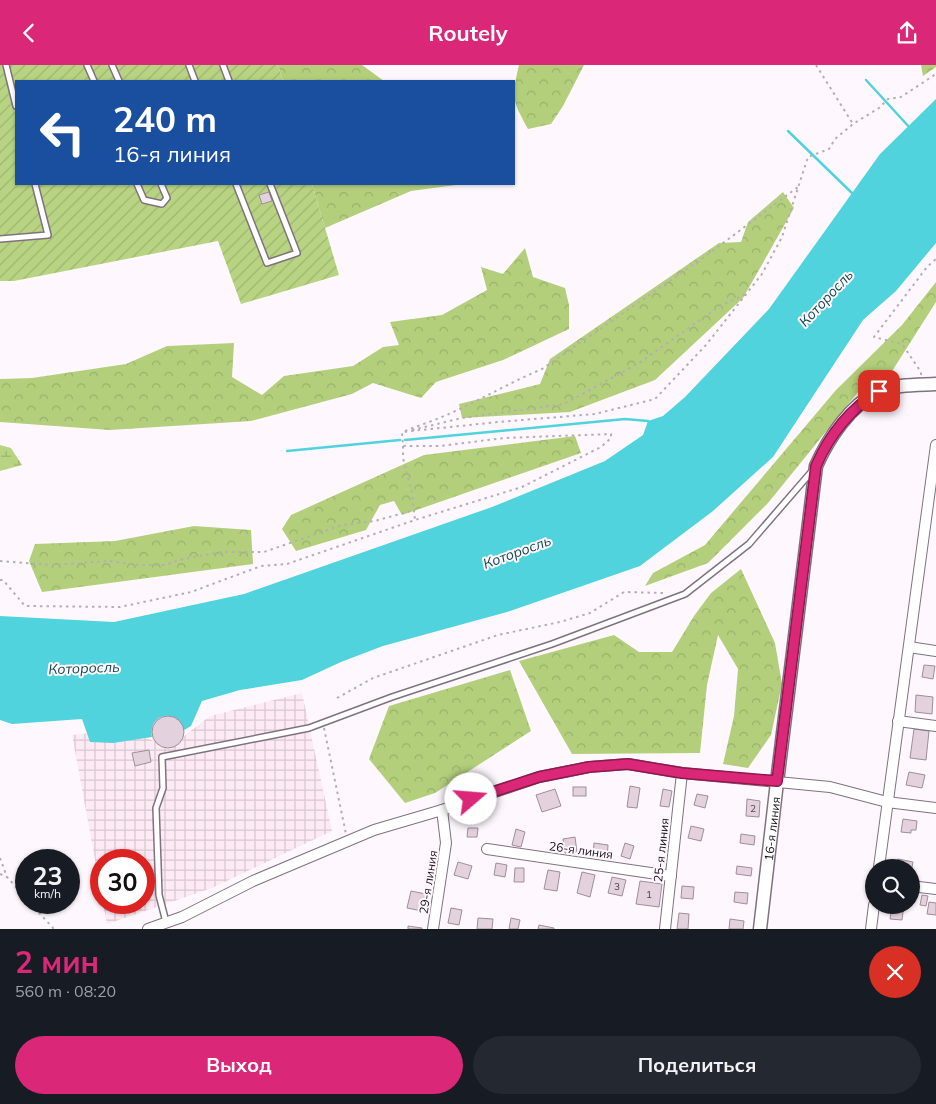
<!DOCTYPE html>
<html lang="ru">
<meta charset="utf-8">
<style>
body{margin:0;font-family:Mulish,sans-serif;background:#242831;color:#f1f3f6;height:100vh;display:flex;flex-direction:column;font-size:19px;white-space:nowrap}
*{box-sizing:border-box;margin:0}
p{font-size:16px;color:#9ea1a6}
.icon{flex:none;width:28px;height:28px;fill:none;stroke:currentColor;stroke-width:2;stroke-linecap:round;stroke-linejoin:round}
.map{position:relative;height:864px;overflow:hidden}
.drawer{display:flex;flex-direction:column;background:#171b24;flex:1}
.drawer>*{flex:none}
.top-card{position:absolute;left:15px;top:15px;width:500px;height:105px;border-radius:0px;box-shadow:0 1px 4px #0004;background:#1a4fa0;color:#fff;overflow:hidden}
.buttons{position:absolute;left:865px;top:794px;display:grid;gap:10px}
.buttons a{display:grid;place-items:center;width:55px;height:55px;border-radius:50%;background:#171b24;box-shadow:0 1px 4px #0004;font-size:25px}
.speed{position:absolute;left:15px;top:784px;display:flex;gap:10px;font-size:25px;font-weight:700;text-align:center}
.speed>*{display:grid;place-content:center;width:65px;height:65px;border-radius:50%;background:#171b24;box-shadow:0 1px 4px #0004;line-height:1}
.speed small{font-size:12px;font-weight:400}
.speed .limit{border:8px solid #d22;background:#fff;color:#111}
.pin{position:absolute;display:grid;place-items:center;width:42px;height:42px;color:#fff;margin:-21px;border-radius:10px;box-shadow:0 2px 8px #0006}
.me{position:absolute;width:55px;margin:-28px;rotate:72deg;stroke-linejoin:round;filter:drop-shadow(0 0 4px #0008)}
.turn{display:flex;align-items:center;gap:18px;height:105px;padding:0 15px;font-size:22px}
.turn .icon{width:65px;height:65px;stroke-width:2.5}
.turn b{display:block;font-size:35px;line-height:42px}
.round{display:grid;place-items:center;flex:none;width:52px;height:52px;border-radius:26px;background:#242831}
.overview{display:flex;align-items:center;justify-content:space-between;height:85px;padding:0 15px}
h1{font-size:30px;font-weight:700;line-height:38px;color:#db2777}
.primary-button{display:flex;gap:10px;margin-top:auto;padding:10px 15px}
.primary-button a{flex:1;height:58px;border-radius:30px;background:#db2777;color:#fff;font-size:20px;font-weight:700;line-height:58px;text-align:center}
.primary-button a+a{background:#242831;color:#f1f3f6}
header{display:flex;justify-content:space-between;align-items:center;height:65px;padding:0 15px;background:#db2777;color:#fff;font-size:22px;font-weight:700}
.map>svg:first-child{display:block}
</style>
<header><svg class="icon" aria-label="back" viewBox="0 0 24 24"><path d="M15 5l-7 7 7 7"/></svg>Routely<svg class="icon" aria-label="share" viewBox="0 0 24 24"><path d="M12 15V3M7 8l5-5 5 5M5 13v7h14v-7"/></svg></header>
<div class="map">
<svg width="936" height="864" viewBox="0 0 936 864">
<defs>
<pattern id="industrial-grid" width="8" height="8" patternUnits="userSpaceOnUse" patternTransform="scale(1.25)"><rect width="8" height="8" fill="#feeaf4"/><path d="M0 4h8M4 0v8" fill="none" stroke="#d9c8d0"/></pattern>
<pattern id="forest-crowns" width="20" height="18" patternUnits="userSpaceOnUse" patternTransform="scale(1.25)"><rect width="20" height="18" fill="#b3cf7c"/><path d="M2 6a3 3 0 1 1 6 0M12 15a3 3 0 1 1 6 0" fill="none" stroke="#99b16a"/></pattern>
<pattern id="wetland-marsh" width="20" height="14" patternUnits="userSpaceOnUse" patternTransform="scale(1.25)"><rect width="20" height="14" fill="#b8d482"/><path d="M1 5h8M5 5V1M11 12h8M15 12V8" fill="none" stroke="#9db570"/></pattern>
<pattern id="garden-furrows" width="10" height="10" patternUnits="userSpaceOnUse" patternTransform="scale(1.25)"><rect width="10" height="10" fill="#b8d482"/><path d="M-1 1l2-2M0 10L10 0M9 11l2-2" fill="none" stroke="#9db570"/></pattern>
</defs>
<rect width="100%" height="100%" fill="#fef8fe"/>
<path fill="url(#industrial-grid)" d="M302 628 332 766 212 823 107 859 103 838H144V795H101V827L72 670 126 664 154 676 151 667 153 660 157 654 163 651 170 650 177 653 182 658 184 671 210 651Z"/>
<g fill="url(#forest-crowns)">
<path d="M278 0H362L384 16H283Z"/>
<path d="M519 0H584L563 41 551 59 528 64C512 34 511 34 519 0Z"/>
<path d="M921 0H936V2L923 11Z"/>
<path d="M312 119H455L456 120 411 126 325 163Z"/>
<path d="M783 127 794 143 743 233 655 315 570 347 462 353 459 339 540 319 550 294 719 178 741 177 748 157Z"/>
<path d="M525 183 533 212 565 223 569 240V264L503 295 436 317 421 333 373 318 352 329 251 356 110 365 0 357V314L32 313 126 299 167 281 234 278 232 312 262 330 284 311 353 301 383 282 399 280 390 257 442 250 487 225 481 202 503 209Z"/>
<path d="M936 217V237L887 314 863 321 768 438 708 498 645 521 653 508 705 480 836 325 902 260Z"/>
<path d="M575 371 581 388 402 450 394 436 380 440 366 465 296 486 282 464 291 450 424 390Z"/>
<path d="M194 461 251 465 253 499 42 527 29 496 35 479 115 476Z"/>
<path d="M741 504 775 578 782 619 771 670 748 703 723 699 734 651 738 604 718 570 707 620 700 688 572 689 519 596 614 570 639 587H672L694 551 711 528Z"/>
<path d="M510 605 531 666 435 728 405 738 369 694 389 641Z"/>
</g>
<path fill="url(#wetland-marsh)" d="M0 380 11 383 22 400 0 406Z"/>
<path fill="url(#garden-furrows)" d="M0 0H278L283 16H16V119H312L339 210 241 239 218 176 14 216H0Z"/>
<path fill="#50d3dd" d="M936 34V178L896 226 863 255 773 392 713 446 640 501 507 547 383 581 341 597 302 615 240 625 202 636 191 661 184 665C176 642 148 649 152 672L113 678 90 677 82 654 12 659 0 655V551L114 557 244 529 492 442 605 396 643 370 648 356 663 351 685 332 769 244 880 89Z"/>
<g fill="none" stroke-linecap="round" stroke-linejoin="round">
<g stroke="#50d3dd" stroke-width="2.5">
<path d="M866 15 911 64"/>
<path d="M788 66 853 129"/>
<path d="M405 375 625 354 648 356"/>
<path d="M287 386 400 375"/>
</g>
</g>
<g fill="#e4d1de" stroke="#9f8e99">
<path d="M269 127 272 136 262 139 259 130Z"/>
<path d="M924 600 935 601 933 614 922 612Z"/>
<path d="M916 630 933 632 932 649 915 647Z"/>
<circle cx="168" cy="667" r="16"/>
<path d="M914 664 929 666 926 695 910 693Z"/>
<path d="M149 685 151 697 135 701 132 688Z"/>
<path d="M909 707 925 710 922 723 906 720Z"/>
<path d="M630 721 640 723 637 743 627 742Z"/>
<rect x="573" y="722" width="13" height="9"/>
<path d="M555 724 561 741 542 747 536 730Z"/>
<path d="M663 724 672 726 669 742 660 741Z"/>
<path d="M697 729 708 731 705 743 694 740Z"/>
<path d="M747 734 760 736 759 752 746 751Z"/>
<path d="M903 754 917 756 916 765H911V768L901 767Z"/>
<path d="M691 761 704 764 701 776 688 773Z"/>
<path d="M468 763H478L477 772H467Z"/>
<path d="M516 764 525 767 521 782 512 780Z"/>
<path d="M741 769 755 771 754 780 740 778Z"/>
<path d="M575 772 577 787 565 788 563 774Z"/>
<path d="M594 778 608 780 607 793 593 792Z"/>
<path d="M625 778 634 781 630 794 621 791Z"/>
<path d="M898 794 913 797 911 807V802H896Z"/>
<path d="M458 797 472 801 468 814 454 810Z"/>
<path d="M496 798 507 800 505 812 494 810Z"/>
<path d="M737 801 752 803 751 811 736 809Z"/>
<path d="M515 803H524V817H514Z"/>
<path d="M548 805 560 807 557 826 544 824Z"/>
<path d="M582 807 595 810 590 832 577 828Z"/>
<path d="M612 812 626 815 622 831 608 828Z"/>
<path d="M640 816 662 819 659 842 636 839Z"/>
<path d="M682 821 694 822 693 834 681 833Z"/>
<path d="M411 826 426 829 422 846 407 843Z"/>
<path d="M735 827 748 828 747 839 734 837Z"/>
<path d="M922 830 928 831 926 841 920 840Z"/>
<path d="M929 837 936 838V850L927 849Z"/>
<path d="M892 840H904L902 855 890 854Z"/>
<path d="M451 843 462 845 459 860 448 858Z"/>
<path d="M679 848 689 849 688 864H677Z"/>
<path d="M478 853 493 854 492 864H477Z"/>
<path d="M511 853 520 855 518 864H509Z"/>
<path d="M730 854 744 856 743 864H729Z"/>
<path d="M539 860 554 863V864H538Z"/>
<path d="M408 861 422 863V864H408Z"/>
</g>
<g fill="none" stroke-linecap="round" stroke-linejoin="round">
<defs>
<g id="service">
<path d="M6 0 16 41"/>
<path d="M87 0 94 16"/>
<path d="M112 0 119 16"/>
<path d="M189 0 195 16"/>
<path d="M223 0 229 16"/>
<path d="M137 119 144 135 162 139 167 133 161 119"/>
<path d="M236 119 267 198 297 188 270 119"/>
<path d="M0 174 48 170 35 119"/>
<path d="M166 857 159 830 156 743 163 723 162 692 309 663 392 632 552 579 685 529 749 479 813 405"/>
</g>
<g id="minor">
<path d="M909 582 936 586"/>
<path d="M898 656 936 661"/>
<path d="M487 784 671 811"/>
<path d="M879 802 936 380"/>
<path d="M911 821 936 824"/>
<path d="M148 864 182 852 253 816 374 765 442 745 539 712 589 702 628 699 682 708 830 722 887 737 936 743"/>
<path d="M433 864 446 778 442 745"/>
<path d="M665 864 682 708"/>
<path d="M871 864 874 840"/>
</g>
<g id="tertiary">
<path id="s1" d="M760 864 777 717 816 401C828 374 850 340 878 327 895 319 918 320 936 319"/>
</g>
</defs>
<use href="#service" stroke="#7f727f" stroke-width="8"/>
<use href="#minor" stroke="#7f727f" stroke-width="12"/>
<use href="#tertiary" stroke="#7f727f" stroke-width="15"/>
<g stroke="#b4afb4" stroke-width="2" stroke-dasharray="2.5 4" stroke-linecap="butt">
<path d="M816 0 853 59"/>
<path d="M921 310V307L902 279 874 272 927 202 936 194"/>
<path d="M412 365 462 353 564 339 639 298 720 241 746 229"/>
<path d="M405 366C420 360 436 355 451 348 482 334 511 317 542 304L703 193 798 122"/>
<path d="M403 381V393L412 428 415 455"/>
<path d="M0 496 52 500 109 496 139 500H165L179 495 221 487H264L342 460 375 456 414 445"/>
<path d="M0 515H3L25 541 120 542 191 527 261 501 287 499 415 455 522 422 601 382 611 373V369L504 373 440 381H403L402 367 498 357 595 349 655 334 706 280 762 209 782 172 808 92 829 84 835 74 853 59 879 43 888 34 901 32 936 9"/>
<path d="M337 633 373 613 498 570 560 557 590 548 624 527 665 528"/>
<path d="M324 663 346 769"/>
<path d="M0 793 7 812 26 833"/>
<path d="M0 809 7 812"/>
<path d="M30 838 54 864"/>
</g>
<use href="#service" stroke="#fff" stroke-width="5"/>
<use href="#minor" stroke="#fff" stroke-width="10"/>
<use href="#tertiary" stroke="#fff" stroke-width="12"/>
</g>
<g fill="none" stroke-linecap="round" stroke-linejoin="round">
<defs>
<path id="route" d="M471 734 539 712 589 702 628 699 682 708 777 716 816 401C829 371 850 344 879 326"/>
</defs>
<use href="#route" stroke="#8e194d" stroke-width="12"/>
<use href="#route" stroke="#db2777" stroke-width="9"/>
</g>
<g text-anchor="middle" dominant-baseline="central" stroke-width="4" stroke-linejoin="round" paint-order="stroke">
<g font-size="10" fill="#4b424a">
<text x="753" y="743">2</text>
<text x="617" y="821">3</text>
<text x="649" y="829">1</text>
</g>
<g font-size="12" fill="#181318" stroke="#fef8fe">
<text stroke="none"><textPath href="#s1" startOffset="101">16-я линия</textPath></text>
<text transform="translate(581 785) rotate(8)">26-я линия</text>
<text transform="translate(661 785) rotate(-84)">25-я линия</text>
<text transform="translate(428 817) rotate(-81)">29-я линия</text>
</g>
<g font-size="14" font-style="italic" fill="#104a4e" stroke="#fef8fe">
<text transform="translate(826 233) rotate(-47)">Которосль</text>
<text transform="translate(517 487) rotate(-20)">Которосль</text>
<text transform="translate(84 603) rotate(-2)">Которосль</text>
</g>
</g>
</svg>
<div class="buttons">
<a><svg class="icon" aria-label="search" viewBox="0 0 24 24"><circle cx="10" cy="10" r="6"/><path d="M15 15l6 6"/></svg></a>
</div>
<div class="speed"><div>23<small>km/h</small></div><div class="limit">30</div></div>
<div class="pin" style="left:879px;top:326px;background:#d93025"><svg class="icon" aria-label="arrive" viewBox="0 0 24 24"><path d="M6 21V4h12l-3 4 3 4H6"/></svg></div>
<svg class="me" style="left:471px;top:734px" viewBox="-20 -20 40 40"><circle r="19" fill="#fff"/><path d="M0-13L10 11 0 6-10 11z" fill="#db2777"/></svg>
<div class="top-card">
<div class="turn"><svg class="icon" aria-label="left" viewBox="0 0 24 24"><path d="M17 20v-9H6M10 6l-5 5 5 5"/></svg><div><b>240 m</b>16-я линия</div></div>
</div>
</div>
<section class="drawer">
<div class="overview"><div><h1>2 мин</h1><p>560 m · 08:20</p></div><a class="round" style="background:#d93025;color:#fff"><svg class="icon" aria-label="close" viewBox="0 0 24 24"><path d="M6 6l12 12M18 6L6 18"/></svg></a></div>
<div class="primary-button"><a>Выход</a><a>Поделиться</a></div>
</section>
